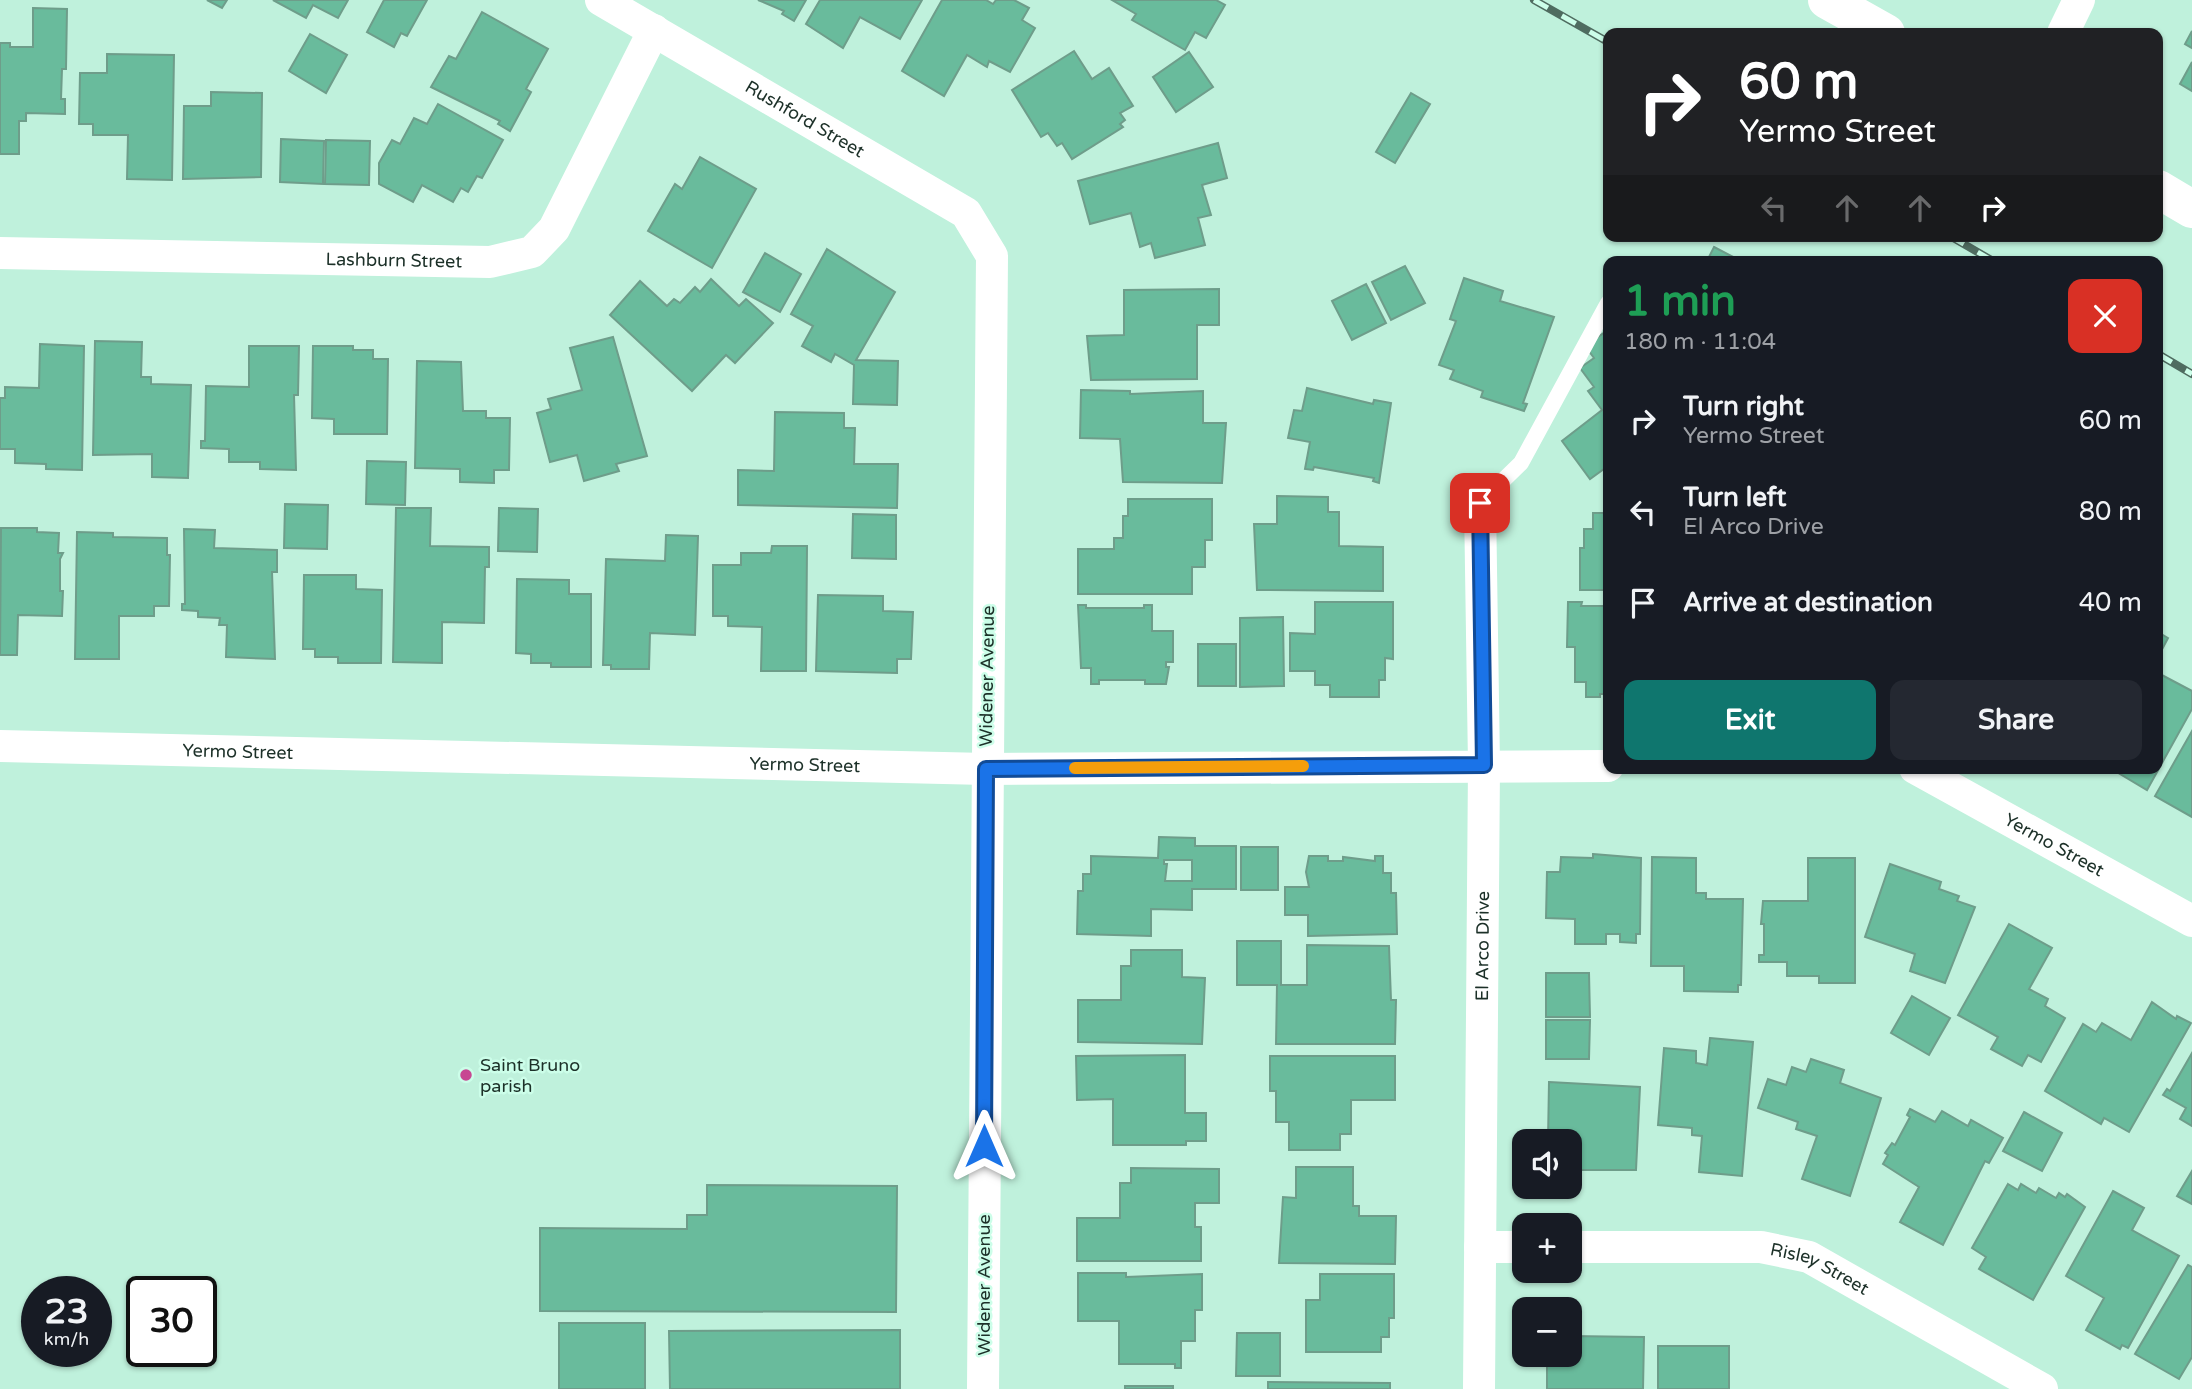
<!DOCTYPE html>
<meta charset="utf-8">
<style>
body{margin:0;font-family:"Varela Round",sans-serif;background:#242831;color:#f1f3f6;height:100vh;display:flex;flex-direction:column;font-size:26px;white-space:nowrap}
*{box-sizing:border-box;margin:0}
p{font-size:23px;color:#9ea1a6}
.icon{flex:none;width:38px;height:38px;fill:none;stroke:currentColor;stroke-width:2;stroke-linecap:round;stroke-linejoin:round}
.map{position:relative;flex:1;overflow:hidden}
.panel{position:absolute;left:1603px;top:256px;width:560px;height:518px;display:flex;flex-direction:column;background:#171b24;border-radius:14px;box-shadow:0 2px 5px #0004}
.panel>*{flex:none}
.banner{position:absolute;left:1603px;top:28px;width:560px;height:214px;border-radius:14px;box-shadow:0 2px 5px #0004;background:#202124;color:#fff;overflow:hidden}
.fabs{position:absolute;left:1512px;top:1129px;display:grid;gap:14px}
.fabs a{display:grid;place-items:center;width:70px;height:70px;border-radius:14px;background:#171b24;box-shadow:0 2px 5px #0004;font-size:35px}
.speed{position:absolute;left:21px;top:1276px;display:flex;gap:14px;font-size:35px;font-weight:700;text-align:center}
.speed>*{display:grid;place-content:center;width:91px;height:91px;border-radius:50%;background:#171b24;box-shadow:0 2px 5px #0004;line-height:1}
.speed small{font-size:18px;font-weight:400}
.speed .limit{border:4px solid #111;border-radius:10px;background:#fff;color:#111}
.pin{position:absolute;display:grid;place-items:center;width:60px;height:60px;color:#fff;margin:-30px;border-radius:14px;box-shadow:0 4px 10px #0006}
.me{position:absolute;width:77px;margin:-38px;rotate:0deg;stroke-linejoin:round;filter:drop-shadow(0 0 5px #0008)}
.turn{display:flex;align-items:center;gap:24px;height:147px;padding:0 21px;font-size:32px}
.turn .icon{width:91px;height:91px;stroke-width:2.5}
.turn b{display:block;font-size:49px;line-height:60px}
.lanes{display:flex;align-items:center;height:66px;padding:0 21px;background:#0003;justify-content:center;gap:35px;direction:ltr}
.lanes .off{opacity:.35}
.round{display:grid;place-items:center;flex:none;width:74px;height:74px;border-radius:14px;background:#242831}
.summary{display:flex;align-items:center;justify-content:space-between;height:119px;padding:0 21px}
h1{font-size:42px;font-weight:700;line-height:52px;color:#1e9e55}
.cta{display:flex;gap:14px;margin-top:auto;padding:14px 21px}
.cta a{flex:1;height:80px;border-radius:14px;background:#0f766e;color:#fff;font-size:28px;font-weight:700;line-height:80px;text-align:center}
.cta a+a{background:#242831;color:#f1f3f6}
ul{padding:0;list-style:none}
li{display:flex;align-items:center;gap:21px;height:91px;padding:0 21px}
li div{flex:1}
li b{display:block;font-size:26px}
li em{font-style:normal}
.map>svg:first-child{display:block}
</style>
<div class="map">
<svg width="2192" height="1389" viewBox="0 0 2192 1389">
<rect width="100%" height="100%" fill="#bff1dc"/>
<g fill="#69bb9c" stroke="#6e9d8a" stroke-width="2" fill-rule="evenodd">
<path d="M207 0H227L222 8Z"/>
<path d="M273 0H348L338 18 313 5 306 18Z"/>
<path d="M384 0H427L407 36 401 33 394 47 367 32Z"/>
<path d="M758 0H806L794 21 782 14 784 11Z"/>
<path d="M820 0H922L900 39 860 17 843 48 806 24Z"/>
<path d="M942 0H986L993 4 996 0H1014L1029 8 1022 20 1035 28 1010 72 989 61 987 67 967 55 944 96 902 71Z"/>
<path d="M1112 0H1216L1225 5 1206 38 1195 32 1185 50 1132 20 1136 14Z"/>
<path d="M33 8 67 9 66 69H62L61 99H65V114L26 113V121H19V154H0V43H10V47H33Z"/>
<path d="M482 12 548 49 526 89 531 92 510 131 498 124 500 121 431 87 449 56 456 59Z"/>
<path d="M2192 31V48L2185 44Z"/>
<path d="M310 34 347 55 326 93 289 71Z"/>
<path d="M1074 51 1092 79 1109 68 1133 106 1120 113 1125 120 1120 124 1123 127 1072 159 1062 143 1057 146 1048 133 1041 137 1012 90Z"/>
<path d="M1189 52 1213 87 1176 112 1153 77Z"/>
<path d="M107 54 174 55 172 180 127 179 128 135H93V124H79L80 73H107Z"/>
<path d="M2192 62V91L2180 84Z"/>
<path d="M211 92 262 93 261 177 183 179 184 106H211Z"/>
<path d="M1411 93 1430 104 1395 163 1376 152Z"/>
<path d="M438 104 503 140 482 178 477 176 468 192 461 188 453 202 422 185 413 202 379 184V163L392 140 400 144 414 118 427 124Z"/>
<path d="M281 139 324 141 323 184 280 182Z"/>
<path d="M326 140 370 141 369 185 325 184Z"/>
<path d="M1218 143 1227 178 1202 185 1211 215 1198 218 1205 245 1155 258 1151 243 1140 247 1131 213 1090 224 1078 181Z"/>
<path d="M700 157 756 189 712 268 648 231 675 184 682 189Z"/>
<path d="M1714 247 1741 261H1707Z"/>
<path d="M827 249 895 292 856 360 898 361 897 405 853 404 854 365 835 354 831 362 802 346 813 326 791 314Z"/>
<path d="M765 253 801 274 780 312 743 292Z"/>
<path d="M1405 266 1425 303 1391 320 1372 282Z"/>
<path d="M1464 278 1503 291 1500 301 1554 317 1523 403 1527 404 1524 411 1481 397 1483 391 1450 379 1454 370 1439 365 1456 321 1450 319Z"/>
<path d="M711 279 739 306 746 299 773 323 735 363 726 355 692 391 610 315 640 281 667 306 674 299 680 303 695 287 700 292Z"/>
<path d="M1366 284 1386 323 1352 340 1332 301Z"/>
<path d="M1219 289V325H1197V379L1091 380 1087 336 1124 335V290Z"/>
<path d="M1608 330V466L1590 479 1562 441 1602 410 1588 391 1594 387 1580 368 1594 358 1585 346Z"/>
<path d="M613 337 647 456 616 464 619 471 584 481 577 455 550 462 537 413 551 409 548 399 582 390 570 348Z"/>
<path d="M95 341 142 342 141 377H151V384L191 385 188 478 152 477V454L93 455Z"/>
<path d="M40 344 84 346 82 470 46 469V464L15 463V449H0V398H5V387L39 388Z"/>
<path d="M249 346H299L298 395H294L296 470 260 469V462H229V449L201 448V441H205L206 386 249 387Z"/>
<path d="M313 346H353V350H373V359H388L387 434H334V419L312 418Z"/>
<path d="M417 361 461 362 463 411H486V418H510L509 470H494V483L460 482V469L415 468Z"/>
<path d="M1307 388 1373 404 1374 400 1391 403 1379 483 1373 481 1374 478 1314 467 1313 470 1305 469 1310 442 1288 438 1294 410 1302 411Z"/>
<path d="M1081 390 1130 391V394L1203 391V423H1226L1222 483 1123 482 1120 439 1080 438Z"/>
<path d="M775 412 844 413V428H855L854 464H898L897 508 738 505V470L774 471Z"/>
<path d="M367 461 406 462 405 505 366 504Z"/>
<path d="M1277 496 1328 497V512H1339V546L1383 547V591L1257 590 1254 524H1277Z"/>
<path d="M1128 499H1212V540H1205V567H1192V594H1078V549H1114V538H1123V516H1128Z"/>
<path d="M285 504 328 505 327 549 284 548Z"/>
<path d="M396 508H431L430 546 489 547V567H485L484 623 442 622V663L393 662Z"/>
<path d="M499 508 538 509 537 552 498 551Z"/>
<path d="M1593 513H1608V590H1580V548H1584V529H1593Z"/>
<path d="M853 514 896 515V559L852 558Z"/>
<path d="M1 528H37V532L59 533 58 553H63L60 559V591H63L62 616 18 615 17 655H0Z"/>
<path d="M184 529 215 530 214 548 277 550V572H272L275 659 226 657 227 625H219L220 618 198 617V611L182 610V604H185Z"/>
<path d="M77 532 113 533V537L167 538V555H170L169 606H154V616H119V659H75Z"/>
<path d="M666 535 698 536 695 635 650 633 649 669H611V665H603L606 559 665 561Z"/>
<path d="M772 546H807L806 671H761L762 627 728 626V616H713V565H741V553H771Z"/>
<path d="M304 575H356V589L382 590 381 663H338V657H315V649H303Z"/>
<path d="M517 579 569 580V594H591V667H551V663H531V654L516 653Z"/>
<path d="M818 595 883 596V611L913 612 911 659H897V673L816 671Z"/>
<path d="M1315 602H1393V659L1385 658V680H1379V697H1330V685H1315V671H1290V633L1315 634Z"/>
<path d="M1568 602H1582L1581 606H1608V694H1600V697H1586V682H1575V647H1567Z"/>
<path d="M1078 605H1086V608H1144V605H1152V631H1173V662H1166V667H1169L1166 684H1145V680H1099V684H1091V668H1081Z"/>
<path d="M1283 617 1284 686 1240 687V618Z"/>
<path d="M2158 632 2168 638 2158 657Z"/>
<rect x="1198" y="644" width="38" height="42"/>
<path d="M2158 673 2192 691V709L2147 790 2110 768H2158Z"/>
<path d="M2192 731V817L2155 796Z"/>
<path d="M1159 837 1195 838V846H1236V889H1192V910L1151 909V936L1077 934 1078 891H1083V874H1091V856L1158 858ZM1164 860H1192V881H1165L1167 864H1164Z"/>
<rect x="1241" y="847" width="37" height="43"/>
<path d="M1593 854 1641 858 1640 934H1636V943L1620 942V934H1606V944H1575V919L1546 918 1547 872H1560L1561 857 1593 858Z"/>
<path d="M1309 856H1328V861H1343V857L1375 861V856H1383V873H1391V893H1396L1397 934 1308 936V915H1285V887H1309L1306 872Z"/>
<path d="M1652 857 1696 858V893H1706V899H1743L1741 985H1738V992L1684 991V966H1651Z"/>
<path d="M1808 858H1855V983H1819V976H1787V962H1759V955H1764V924H1761L1763 901H1808Z"/>
<path d="M1890 864 1941 882 1939 889 1959 896 1957 901 1975 907 1945 983 1910 971 1915 954 1865 937Z"/>
<path d="M2009 924 2052 948 2029 989 2048 999 2045 1006 2065 1018 2041 1062 2028 1055 2022 1066 1991 1049 1998 1037 1958 1015Z"/>
<path d="M1237 941H1281V985H1307V945L1389 946 1391 1000H1396L1395 1044H1276L1277 985H1237Z"/>
<path d="M1131 950H1182V977L1205 978 1202 1044 1078 1042V1000H1121V966H1131Z"/>
<path d="M1546 973H1589L1590 1017H1546Z"/>
<path d="M1912 996 1950 1018 1929 1055 1891 1033Z"/>
<path d="M2152 1002 2176 1019 2177 1016 2191 1023 2129 1132 2104 1118 2101 1124 2045 1091 2083 1024 2096 1032 2102 1023 2131 1040Z"/>
<path d="M1546 1020H1590L1589 1059H1546Z"/>
<path d="M1710 1038 1753 1042 1742 1176 1699 1172 1702 1136 1692 1135V1128L1658 1125 1664 1048 1696 1051V1063L1707 1065Z"/>
<path d="M2192 1053V1126L2180 1119 2186 1108 2163 1095 2167 1089 2170 1091Z"/>
<path d="M1185 1055V1113H1206V1141H1186V1145H1113V1099L1077 1100 1076 1056Z"/>
<path d="M1270 1056H1395V1100H1351V1134H1340V1150H1289V1122H1276V1091H1270Z"/>
<path d="M1811 1059 1844 1070 1840 1083 1881 1098 1850 1196 1802 1179 1817 1136 1796 1129 1798 1122 1758 1108 1768 1079 1786 1085 1792 1067 1806 1072Z"/>
<path d="M1549 1082 1640 1087 1636 1170H1570V1141H1548Z"/>
<path d="M1910 1109 1935 1122 1942 1111 1968 1126 1971 1120 2003 1138 1989 1163 1985 1161 1943 1245 1900 1222 1919 1187 1883 1164 1888 1155 1885 1153 1892 1143 1895 1145 1910 1117 1907 1115Z"/>
<path d="M2024 1112 2062 1133 2042 1171 2003 1151Z"/>
<path d="M1296 1167H1353V1206H1359V1216H1396L1395 1264 1279 1263 1283 1197 1296 1198Z"/>
<path d="M1131 1168 1219 1169V1203H1195V1227H1201V1261H1077V1218H1120V1183H1131Z"/>
<path d="M2192 1171V1204L2177 1196Z"/>
<path d="M2008 1184 2018 1190 2021 1184 2036 1193 2039 1188 2056 1198 2059 1193 2065 1197 2067 1194 2085 1207 2033 1300 1979 1269 1986 1257 1972 1248Z"/>
<path d="M707 1185 897 1186 896 1312 540 1311V1228L687 1229V1215H707Z"/>
<path d="M2113 1191 2144 1208 2132 1230 2179 1256 2128 1348 2122 1345 2120 1349 2086 1330 2104 1298 2066 1276Z"/>
<path d="M2188 1265 2192 1267V1357L2179 1379 2135 1354Z"/>
<path d="M1078 1273H1126V1277L1202 1274V1310H1195V1341H1181V1368H1175V1364H1119V1321H1078Z"/>
<path d="M1320 1274H1394V1318H1389V1337H1381V1352H1306V1300H1320Z"/>
<rect x="559" y="1323" width="86" height="66"/>
<path d="M900 1330V1389H670L669 1331Z"/>
<path d="M1237 1333H1280V1376H1236Z"/>
<path d="M1570 1336 1644 1337 1643 1389H1547V1354H1570Z"/>
<rect x="1658" y="1346" width="71" height="43"/>
<path d="M1268 1382 1390 1383V1389H1268Z"/>
<rect x="1125" y="1386" width="48" height="3"/>
</g>
<g fill="none" stroke-linecap="round" stroke-linejoin="round">
<path stroke="#fff" stroke-width="16" d="M1480 503 1521 463 1608 303"/>
<g stroke="#fff" stroke-width="32">
<path id="s1" d="M601 0 966 213 992 256 983 1389"/>
<path d="M2063 33 2079 0"/>
<path id="s2" d="M0 253 490 262 532 252 554 229 654 30"/>
<path id="s3" d="M0 746 986 769 1608 766"/>
<path id="s4" d="M1915 768 2192 921"/>
<path d="M1480 1247H1524"/>
<path id="s5" d="M1570 1247H1761L1809 1257 2042 1389"/>
<path id="s6" d="M1479 1389 1484 765 1480 503"/>
</g>
<g stroke="#fff" stroke-width="38">
<path d="M1827 0 1886 33"/>
<path d="M2158 189 2192 209"/>
</g>
<defs>
<g id="rail">
<path d="M1534 0 1608 42"/>
<path d="M1950 236 1993 261"/>
<path d="M2158 354 2192 374"/>
</g>
</defs>
<use href="#rail" stroke="#4f6c60" stroke-width="8"/>
<use href="#rail" stroke="#ccfee9" stroke-width="5" stroke-dasharray="16" stroke-linecap="butt"/>
</g>
<g fill="none" stroke-linecap="round" stroke-linejoin="round">
<defs>
<path id="route" d="M984 1146 986 769 1484 765 1480 503"/>
</defs>
<use href="#route" stroke="#114b97" stroke-width="18"/>
<use href="#route" stroke="#1a73e8" stroke-width="12"/>
<path stroke="#f59e0b" stroke-width="12" d="M1075 768 1303 766"/>
</g>
<circle fill="#c74792" stroke="#ccfee9" stroke-width="2.5" cx="466" cy="1075" r="7"/>
<g text-anchor="middle" dominant-baseline="central" stroke-width="5" stroke-linejoin="round" paint-order="stroke">
<g font-size="18" fill="#1c3028" stroke="#ccfee9">
<text stroke="none"><textPath href="#s1" startOffset="236">Rushford Street</textPath></text>
<text stroke="none"><textPath href="#s2" startOffset="394">Lashburn Street</textPath></text>
<text transform="translate(987 676) rotate(-89)">Widener Avenue</text>
<text stroke="none"><textPath href="#s3" startOffset="238">Yermo Street</textPath></text>
<text stroke="none"><textPath href="#s3" startOffset="805">Yermo Street</textPath></text>
<text stroke="none"><textPath href="#s4" startOffset="159">Yermo Street</textPath></text>
<text stroke="none"><textPath href="#s6" startOffset="443">El Arco Drive</textPath></text>
<text stroke="none"><textPath href="#s5" startOffset="254">Risley Street</textPath></text>
<text transform="translate(984 1285) rotate(-90)">Widener Avenue</text>
</g>
<g font-size="18" fill="#1c3028" stroke="#ccfee9" text-anchor="start">
<text x="480" y="1065">Saint Bruno<tspan x="480" dy="21">parish</tspan></text>
</g>
</g>
</svg>
<div class="fabs">
<a><svg class="icon" aria-label="sound" viewBox="0 0 24 24"><path d="M4 9h4l5-4v14l-5-4H4zM17 9q2 3 0 6"/></svg></a>
<a>+</a>
<a>−</a>
</div>
<div class="speed"><div>23<small>km/h</small></div><div class="limit">30</div></div>
<div class="pin" style="left:1480px;top:503px;background:#d93025"><svg class="icon" aria-label="arrive" viewBox="0 0 24 24"><path d="M6 21V4h12l-3 4 3 4H6"/></svg></div>
<svg class="me" style="left:984px;top:1146px" viewBox="-20 -20 40 40"><path d="M0-17L14 15 0 8-14 15z" fill="#1a73e8" stroke="#fff" stroke-width="4"/></svg>
<div class="banner">
<div class="turn"><svg class="icon" aria-label="right" viewBox="0 0 24 24"><path d="M7 20v-9h11M14 6l5 5-5 5"/></svg><div><b>60 m</b>Yermo Street</div></div>
<div class="lanes"><svg class="icon off" aria-label="left" viewBox="0 0 24 24"><path d="M17 20v-9H6M10 6l-5 5 5 5"/></svg><svg class="icon off" aria-label="ahead" viewBox="0 0 24 24"><path d="M12 20V5M6 11l6-6 6 6"/></svg><svg class="icon off" aria-label="ahead" viewBox="0 0 24 24"><path d="M12 20V5M6 11l6-6 6 6"/></svg><svg class="icon" aria-label="right" viewBox="0 0 24 24"><path d="M7 20v-9h11M14 6l5 5-5 5"/></svg></div>
</div>
<section class="panel">
<div class="summary"><div><h1>1 min</h1><p>180 m · 11:04</p></div><a class="round" style="background:#d93025;color:#fff"><svg class="icon" aria-label="close" viewBox="0 0 24 24"><path d="M6 6l12 12M18 6L6 18"/></svg></a></div>
<ul>
<li><svg class="icon" aria-label="right" viewBox="0 0 24 24"><path d="M7 20v-9h11M14 6l5 5-5 5"/></svg><div><b>Turn right</b><p>Yermo Street</p></div><em>60 m</em></li>
<li><svg class="icon" aria-label="left" viewBox="0 0 24 24"><path d="M17 20v-9H6M10 6l-5 5 5 5"/></svg><div><b>Turn left</b><p>El Arco Drive</p></div><em>80 m</em></li>
<li><svg class="icon" aria-label="arrive" viewBox="0 0 24 24"><path d="M6 21V4h12l-3 4 3 4H6"/></svg><div><b>Arrive at destination</b></div><em>40 m</em></li>
</ul>
<div class="cta"><a>Exit</a><a>Share</a></div>
</section>
</div>
